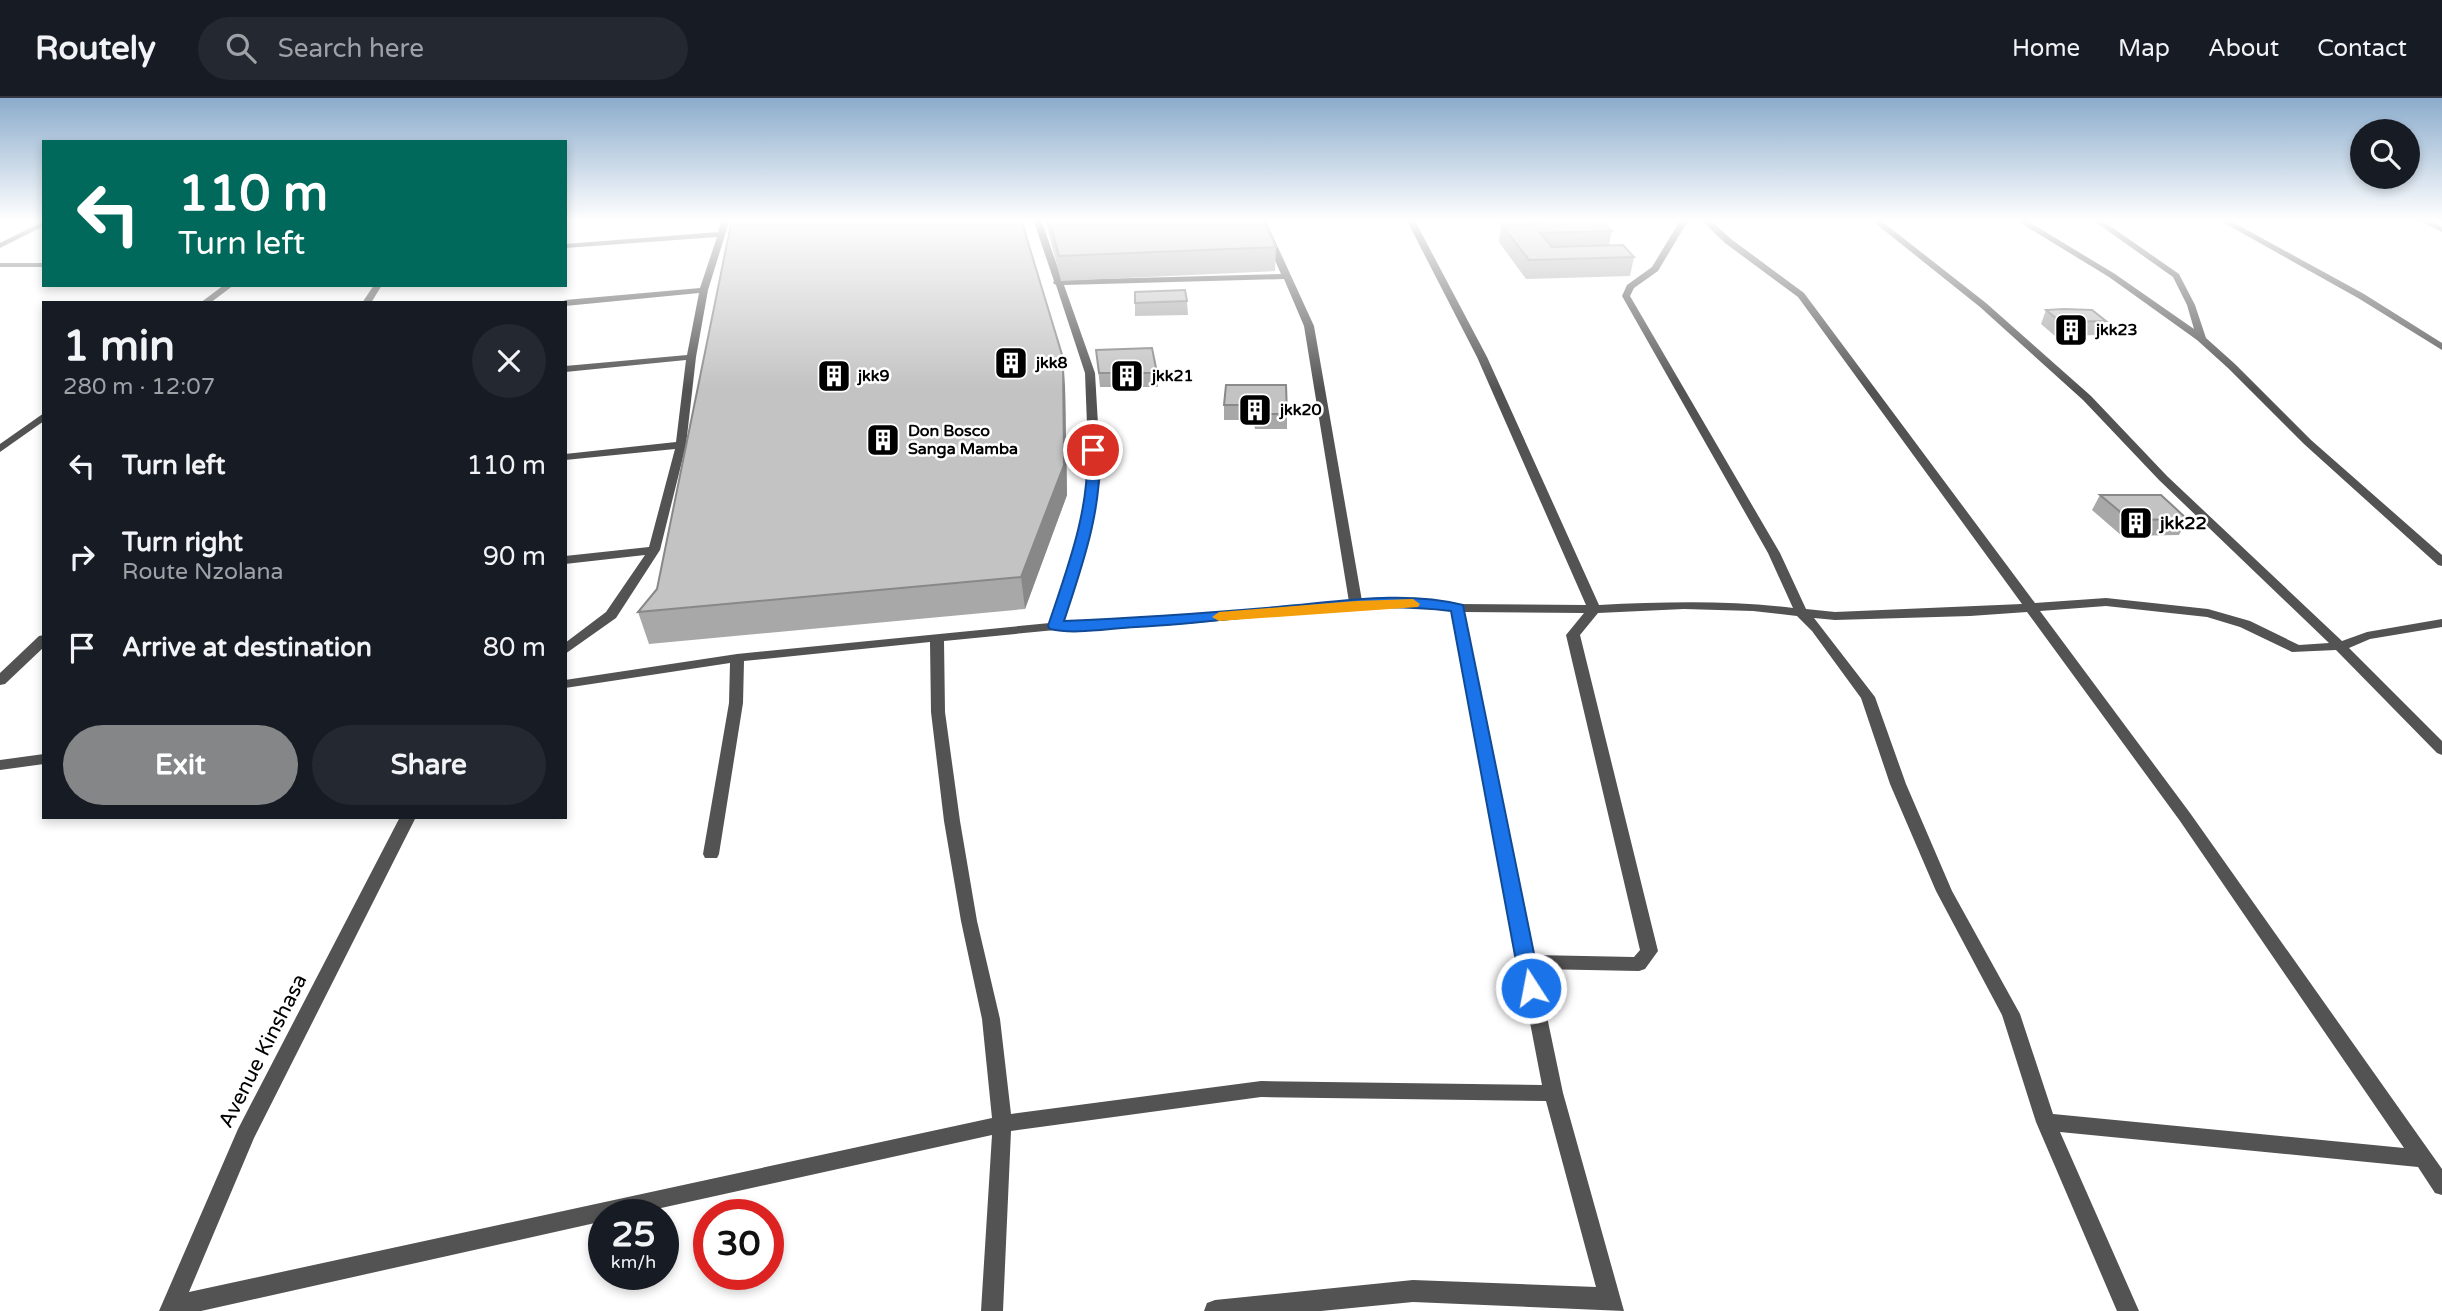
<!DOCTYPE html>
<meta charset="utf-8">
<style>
body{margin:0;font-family:"Varela Round",sans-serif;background:#242831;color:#f1f3f6;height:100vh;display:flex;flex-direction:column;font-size:26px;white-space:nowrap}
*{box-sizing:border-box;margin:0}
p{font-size:23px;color:#9ea1a6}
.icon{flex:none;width:38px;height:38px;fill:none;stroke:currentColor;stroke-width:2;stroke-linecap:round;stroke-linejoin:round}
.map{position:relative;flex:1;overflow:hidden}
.details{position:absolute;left:42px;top:203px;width:525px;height:518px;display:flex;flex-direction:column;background:#171b24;border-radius:0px;box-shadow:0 4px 10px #0003}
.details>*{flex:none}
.guide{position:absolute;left:42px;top:42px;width:525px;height:147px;border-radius:0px;box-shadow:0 4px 10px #0003;background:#00695c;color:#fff;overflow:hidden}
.controls{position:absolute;left:2350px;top:21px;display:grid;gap:14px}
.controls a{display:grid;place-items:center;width:70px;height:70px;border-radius:50%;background:#171b24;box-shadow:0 4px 10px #0003;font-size:35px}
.speed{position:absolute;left:588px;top:1101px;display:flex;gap:14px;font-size:35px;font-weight:700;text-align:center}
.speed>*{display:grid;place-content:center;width:91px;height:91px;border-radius:50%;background:#171b24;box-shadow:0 4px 10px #0003;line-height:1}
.speed small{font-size:18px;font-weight:400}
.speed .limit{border:10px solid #d22;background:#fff;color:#111}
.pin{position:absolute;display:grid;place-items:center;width:60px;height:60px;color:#fff;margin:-30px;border:4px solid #fff;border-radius:50%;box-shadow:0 2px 7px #0007}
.me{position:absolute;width:77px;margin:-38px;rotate:349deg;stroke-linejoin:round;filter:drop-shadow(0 0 5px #0008)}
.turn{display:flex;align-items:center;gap:24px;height:147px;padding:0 21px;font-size:32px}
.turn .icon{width:91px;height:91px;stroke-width:2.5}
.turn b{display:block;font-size:49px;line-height:60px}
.round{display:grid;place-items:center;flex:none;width:74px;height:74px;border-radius:37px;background:#242831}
.headline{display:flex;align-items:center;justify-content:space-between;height:119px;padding:0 21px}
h1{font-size:42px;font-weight:700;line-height:52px}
.action{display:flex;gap:14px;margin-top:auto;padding:14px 21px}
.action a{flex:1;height:80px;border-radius:42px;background:#858687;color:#fff;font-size:28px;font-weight:700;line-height:80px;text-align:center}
.action a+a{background:#242831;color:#f1f3f6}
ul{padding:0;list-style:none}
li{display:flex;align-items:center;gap:21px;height:91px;padding:0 21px}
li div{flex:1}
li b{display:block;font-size:26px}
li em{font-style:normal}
header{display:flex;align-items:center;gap:42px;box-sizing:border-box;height:98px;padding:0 35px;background:#171b24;border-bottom:2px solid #363941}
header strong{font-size:33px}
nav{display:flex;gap:38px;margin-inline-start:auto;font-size:24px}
.search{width:490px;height:63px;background:#242831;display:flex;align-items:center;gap:18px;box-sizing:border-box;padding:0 24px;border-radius:38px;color:#9ea1a6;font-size:26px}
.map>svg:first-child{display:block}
</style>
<header>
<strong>Routely</strong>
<div class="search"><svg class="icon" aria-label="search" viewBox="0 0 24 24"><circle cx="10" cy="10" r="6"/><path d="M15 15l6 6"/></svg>Search here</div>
<nav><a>Home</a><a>Map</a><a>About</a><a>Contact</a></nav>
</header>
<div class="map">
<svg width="2442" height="1213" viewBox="0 0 2442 1213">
<rect width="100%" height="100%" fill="#fff"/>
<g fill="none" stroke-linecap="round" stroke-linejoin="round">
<g fill="#535353" fill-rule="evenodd">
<path d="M722 121H730L708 192 696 259 686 347 660 452 616 520 565 556V545L606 514 645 457 565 466V458L649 449 675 351 565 362V356L676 344 686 262 565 274V268L687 257 699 195 565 208V205H561L565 202 700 190 717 139 565 150V146L718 134Z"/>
<path d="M1033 121H1041L1062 182 1281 176 1257 121H1265L1314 228 1362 503 1422 501 1457 506 1586 507 1477 259 1406 121H1414L1487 259 1599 507C1664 504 1728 502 1793 510L1768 455 1622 198 1627 187 1652 169 1681 121H1689L1658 173 1634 190 1630 198 1780 455 1806 511 1835 514 2022 506 1798 199 1725 145 1700 121H1709L1731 141 1804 195 2035 505 2106 500 2208 511 2250 523 2299 547 2329 545 2159 382 2083 302 1980 209 1870 121H1879L1986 205 2091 298 2167 378 2342 543 2367 534 2442 521V529L2370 541 2349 550 2442 643V657L2437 655 2336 552 2292 554 2240 529 2207 519 2106 508 2040 513 2190 715 2442 1071V1097L2435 1095 2418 1069 2060 1034 2139 1213H2117L2036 1024 2002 917 1936 793 1890 686 1861 600 1812 533 1797 518 1753 513 1684 511 1598 515 1580 537 1658 853 1645 871 1639 873 1537 871 1563 995 1624 1213 1413 1204 1321 1213H1204L1207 1205 1215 1202 1413 1182 1596 1189 1546 1003 1261 999 1011 1033 1003 1213H981L992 1037 634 1116H604V1123L201 1213H159L238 1031 400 719H416L254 1040 189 1194 992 1020 982 921 961 823 944 723 931 614 930 544 744 563 743 605 719 756 717 760H705L703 756 729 605 730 565 565 590V582L737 556 1050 525 1073 456 1089 378 1085 275 1056 187 1053 185 1054 183ZM1284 181 1304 228 1349 504 1173 519 1063 524 1085 456 1101 378 1095 275 1064 187ZM1422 509 1451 513 1542 987 1261 983 1011 1016 1000 921 977 823 960 723 945 614 944 543 1055 532 1173 527 1356 511ZM1464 514 1584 515 1566 537 1640 852 1634 859 1534 857ZM2027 514 2180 723 2404 1050 2053 1016 2020 916 1952 793 1906 686 1875 599 1814 520 1835 522 1970 518Z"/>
<path d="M2014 121H2024L2115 176 2194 231 2187 207 2173 179 2091 121H2100L2179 176 2195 207 2206 240 2235 266 2311 342 2442 457V468L2438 467 2304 346 2228 270 2197 242 2109 179Z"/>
<path d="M2217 121H2227L2364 196 2442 245V252L2358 200Z"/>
<path d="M2415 121H2426L2442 129V134Z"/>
<path d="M44 123V128L0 150V145Z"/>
<rect x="0" y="165" width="44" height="4"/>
<path d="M224 187H234L210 205H200Z"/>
<path d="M374 187H382L371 205H362Z"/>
<path d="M44 315V323L0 354V346Z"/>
<path d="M44 537V549L5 586 0 587V575L39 538Z"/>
<path d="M44 656V666L0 672V662Z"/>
</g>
</g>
<g fill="#a8a8a8">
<path d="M1045 121H1264L1276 149 1275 173 1061 183Z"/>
<path d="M1501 126 1612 133 1609 147 1634 159 1630 178 1526 181 1499 144Z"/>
<path d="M1135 194 1187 203 1188 217 1135 218Z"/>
<path d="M2046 212 2106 223 2100 237 2055 238 2041 226Z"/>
<path d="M1096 252 1157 275 1158 289H1100Z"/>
<path d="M1226 287 1287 316V331H1255L1253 322H1224V307Z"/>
<path d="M1065 288 1067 397 1025 511 649 546 638 514Z"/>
<path d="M2100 397 2187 421 2179 437 2122 438 2092 412Z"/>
</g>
<path fill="#888" d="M1063 260 1065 288 1067 397 1025 511 1021 479Z"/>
<g fill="#c3c3c3" stroke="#888" stroke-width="2">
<path d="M732 121H1021L1063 260 1064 367 1021 479 638 514 657 491Z"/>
<path d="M1049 121H1264L1276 149 1059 158Z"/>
<path d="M1602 122 1612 133 1540 135 1552 149 1623 147 1634 159 1529 162 1501 126Z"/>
<path d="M1185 192 1187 203 1135 205V194Z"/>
<path d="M2064 211 2092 212 2106 223 2061 224 2046 212Z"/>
<path d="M1152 250 1157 275H1099L1096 252Z"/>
<path d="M1226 287H1286L1287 316H1255L1253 307H1224Z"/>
<path d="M2100 397H2161L2187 421 2130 422Z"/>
</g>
<linearGradient id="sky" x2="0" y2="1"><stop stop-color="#8baccc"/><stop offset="0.42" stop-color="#fff"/><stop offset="1" stop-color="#fff" stop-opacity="0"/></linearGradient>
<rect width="2442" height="291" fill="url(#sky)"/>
<path fill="#1a73e8" stroke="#114b97" stroke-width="2" d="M1093 348 1099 352C1103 410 1082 468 1064 523 1135 520 1206 515 1277 509 1337 504 1404 492 1463 507L1541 890 1539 896H1524L1521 890 1451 513C1347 500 1239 524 1136 529 1110 530 1075 537 1050 531L1048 528C1067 471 1090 412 1087 352Z"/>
<path fill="#f59e0b" d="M1413 501 1420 506 1418 509 1219 523 1212 519 1219 514 1356 503Z"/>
<defs>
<symbol id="building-square" viewBox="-11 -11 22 22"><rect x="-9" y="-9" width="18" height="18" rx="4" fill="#000" stroke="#fff"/><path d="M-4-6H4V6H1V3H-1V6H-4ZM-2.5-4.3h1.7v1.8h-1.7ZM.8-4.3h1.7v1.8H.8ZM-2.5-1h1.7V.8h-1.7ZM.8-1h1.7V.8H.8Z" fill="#fff"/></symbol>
</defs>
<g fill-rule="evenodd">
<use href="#building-square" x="2052" y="213" width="38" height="38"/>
<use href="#building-square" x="992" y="246" width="38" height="38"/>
<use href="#building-square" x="815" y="259" width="38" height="38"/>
<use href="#building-square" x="1108" y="259" width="38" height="38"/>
<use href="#building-square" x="1236" y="293" width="38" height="38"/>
<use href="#building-square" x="864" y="323" width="38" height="38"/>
<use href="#building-square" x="2117" y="406" width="38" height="38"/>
</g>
<g text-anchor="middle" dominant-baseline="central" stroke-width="5" stroke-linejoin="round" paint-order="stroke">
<g font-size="16" font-weight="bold" fill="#000" stroke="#fff" text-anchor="start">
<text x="2096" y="232">jkk23</text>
<text x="1036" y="265">jkk8</text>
<text x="858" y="278">jkk9</text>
<text x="1152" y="278">jkk21</text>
<text x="1280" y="312">jkk20</text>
<text x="908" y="333">Don Bosco<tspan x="908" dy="18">Sanga Mamba</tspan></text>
</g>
<g font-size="18" font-weight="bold" fill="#000" stroke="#fff" text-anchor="start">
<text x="2160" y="425">jkk22</text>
</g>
<g font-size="21" fill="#000" stroke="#fff">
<text transform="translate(263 953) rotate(-63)">Avenue Kinshasa</text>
</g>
</g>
</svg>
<div class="controls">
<a><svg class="icon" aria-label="search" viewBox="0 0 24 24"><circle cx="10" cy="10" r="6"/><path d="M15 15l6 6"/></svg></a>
</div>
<div class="speed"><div>25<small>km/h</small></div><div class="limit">30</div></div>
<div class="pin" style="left:1093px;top:352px;background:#d93025"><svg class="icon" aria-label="arrive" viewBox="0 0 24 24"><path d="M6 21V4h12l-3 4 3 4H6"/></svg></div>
<svg class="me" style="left:1531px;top:890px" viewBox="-20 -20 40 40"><circle r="17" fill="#1a73e8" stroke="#fff" stroke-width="3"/><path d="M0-11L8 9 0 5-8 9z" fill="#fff"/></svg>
<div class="guide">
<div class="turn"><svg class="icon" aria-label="left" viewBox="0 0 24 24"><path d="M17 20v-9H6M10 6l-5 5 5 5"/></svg><div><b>110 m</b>Turn left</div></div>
</div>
<section class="details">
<div class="headline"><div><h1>1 min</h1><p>280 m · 12:07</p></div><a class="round"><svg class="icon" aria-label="close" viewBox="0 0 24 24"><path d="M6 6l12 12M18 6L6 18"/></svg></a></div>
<ul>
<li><svg class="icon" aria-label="left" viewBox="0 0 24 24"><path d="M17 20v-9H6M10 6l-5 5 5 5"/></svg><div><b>Turn left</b></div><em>110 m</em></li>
<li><svg class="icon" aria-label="right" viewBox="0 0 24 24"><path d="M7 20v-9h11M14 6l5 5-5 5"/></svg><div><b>Turn right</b><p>Route Nzolana</p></div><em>90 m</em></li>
<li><svg class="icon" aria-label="arrive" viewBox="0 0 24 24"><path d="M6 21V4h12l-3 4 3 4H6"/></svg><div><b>Arrive at destination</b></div><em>80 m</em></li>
</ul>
<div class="action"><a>Exit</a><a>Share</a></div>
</section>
</div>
